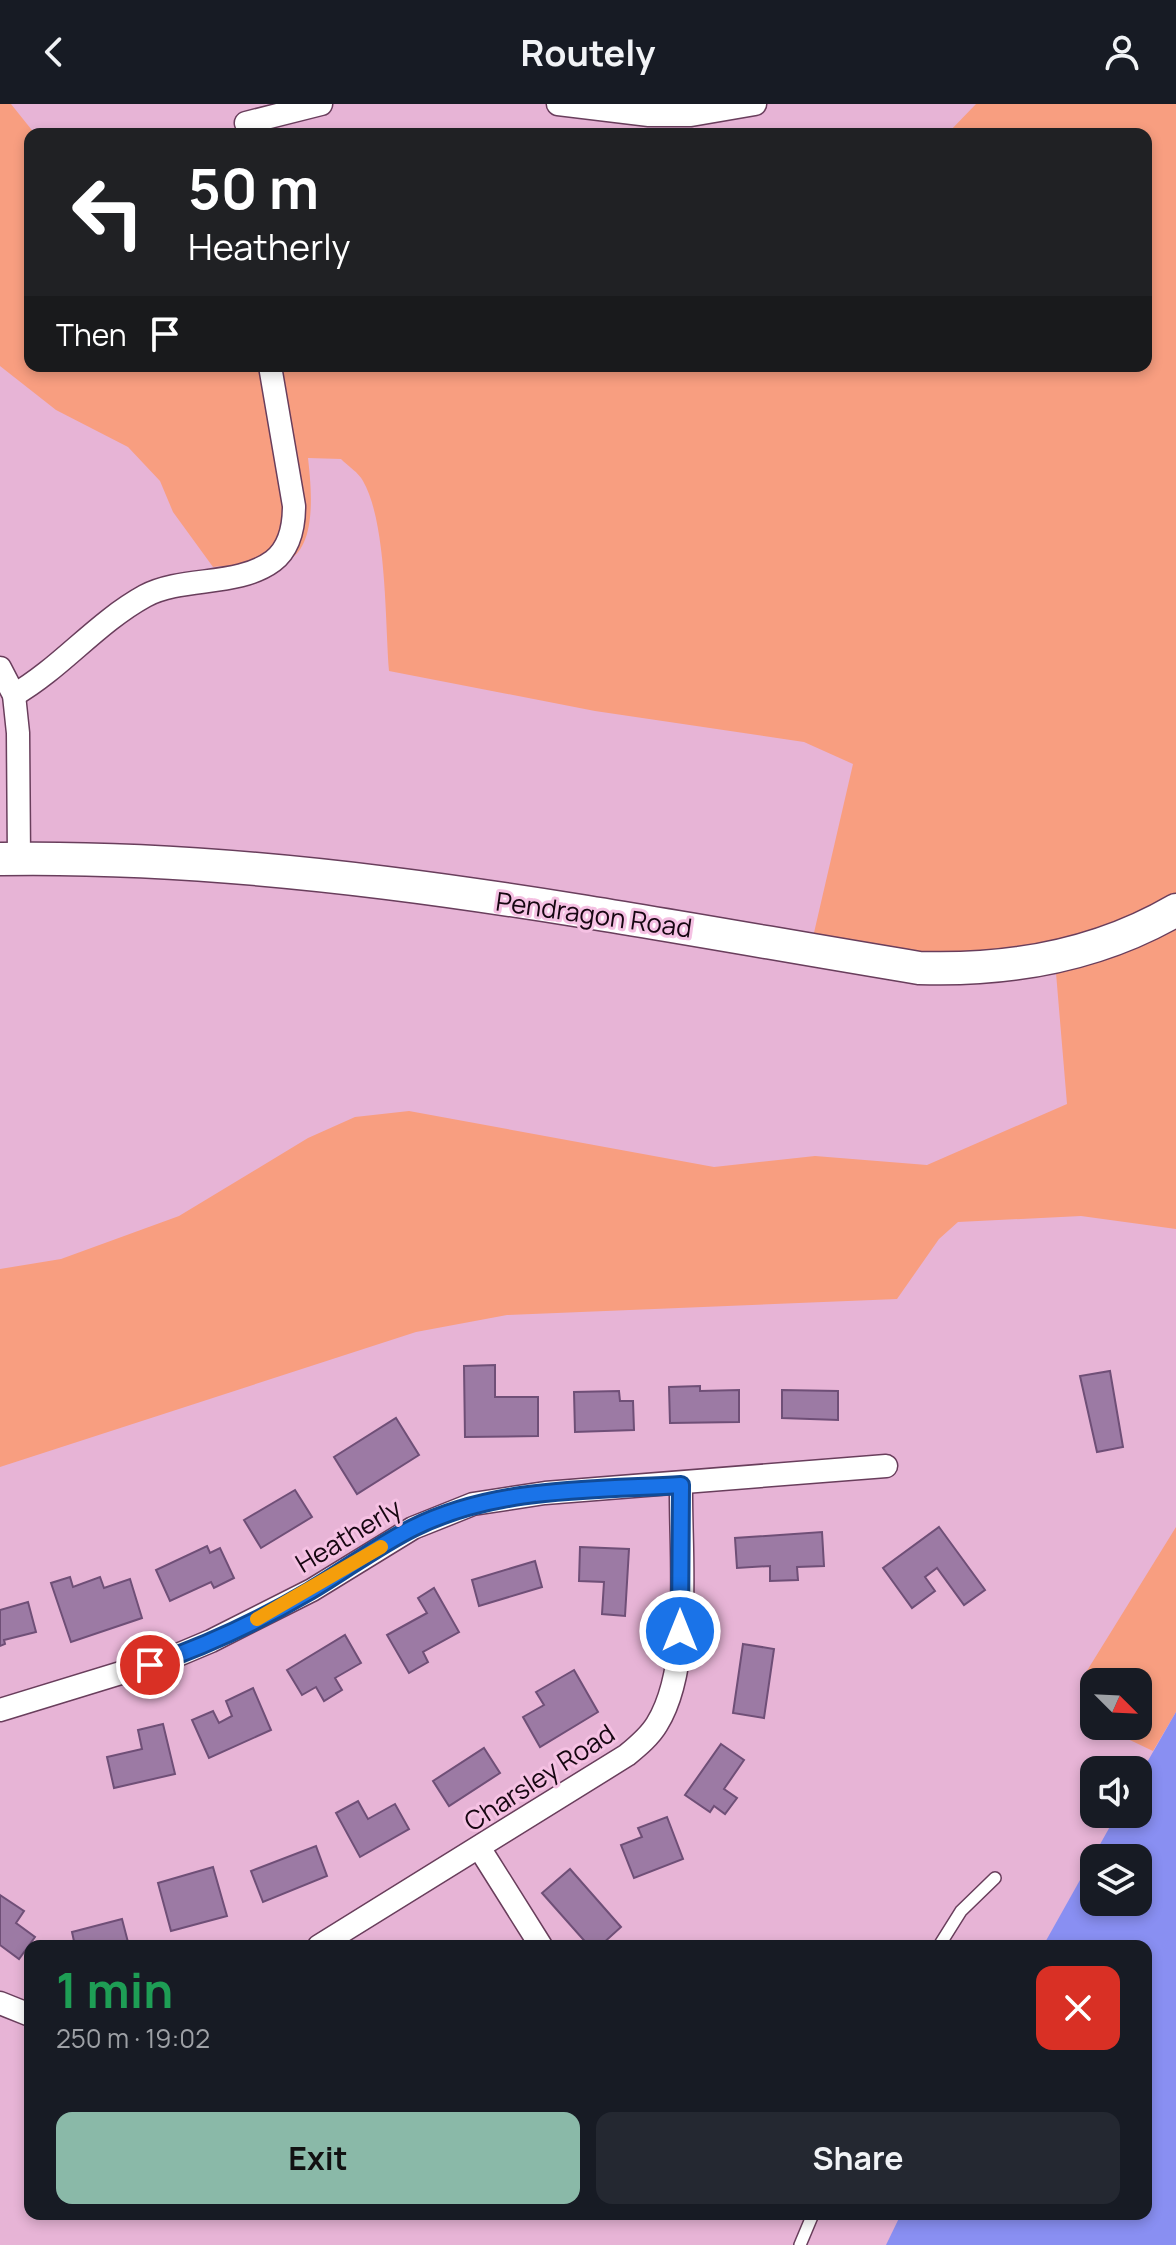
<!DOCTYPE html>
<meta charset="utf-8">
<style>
body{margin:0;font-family:Manrope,sans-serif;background:#242831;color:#f1f3f6;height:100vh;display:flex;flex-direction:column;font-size:30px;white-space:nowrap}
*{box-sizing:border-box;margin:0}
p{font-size:26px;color:#9ea1a6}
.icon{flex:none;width:44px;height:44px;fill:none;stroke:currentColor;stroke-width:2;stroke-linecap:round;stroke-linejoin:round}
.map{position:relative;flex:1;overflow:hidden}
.panel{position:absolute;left:24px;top:1836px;width:1128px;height:280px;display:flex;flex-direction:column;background:#171b24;border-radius:16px;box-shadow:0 4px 12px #0003}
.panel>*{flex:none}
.guide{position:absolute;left:24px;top:24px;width:1128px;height:244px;border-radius:16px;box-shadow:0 4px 12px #0003;background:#202124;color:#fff;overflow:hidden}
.needle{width:52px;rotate:114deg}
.tools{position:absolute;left:1080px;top:1564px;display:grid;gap:16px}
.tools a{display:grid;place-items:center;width:72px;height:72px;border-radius:16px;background:#171b24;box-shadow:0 4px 12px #0003;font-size:40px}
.pin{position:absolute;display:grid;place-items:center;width:68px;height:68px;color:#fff;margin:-34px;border:4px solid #fff;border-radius:50%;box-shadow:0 2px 8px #0007}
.me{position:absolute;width:88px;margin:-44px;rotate:0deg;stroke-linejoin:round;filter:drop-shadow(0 0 6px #0008)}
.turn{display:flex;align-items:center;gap:28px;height:168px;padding:0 32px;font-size:36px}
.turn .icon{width:104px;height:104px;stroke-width:2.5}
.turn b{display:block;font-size:56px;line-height:68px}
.then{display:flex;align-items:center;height:76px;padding:0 32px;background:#0003;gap:16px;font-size:30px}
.round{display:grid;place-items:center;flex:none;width:84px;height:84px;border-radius:16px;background:#242831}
.head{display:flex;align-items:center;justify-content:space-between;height:136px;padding:0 32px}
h1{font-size:48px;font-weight:700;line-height:60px;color:#1e9e55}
.cta{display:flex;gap:16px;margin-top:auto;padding:16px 32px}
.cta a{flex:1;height:92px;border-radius:16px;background:#8ab9a8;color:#111;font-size:32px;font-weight:700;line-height:92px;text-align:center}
.cta a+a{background:#242831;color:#f1f3f6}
header{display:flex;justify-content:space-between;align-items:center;height:104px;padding:0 32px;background:#171b24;font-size:36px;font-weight:700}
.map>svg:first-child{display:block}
</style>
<header><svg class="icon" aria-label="back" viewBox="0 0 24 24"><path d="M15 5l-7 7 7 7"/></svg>Routely<svg class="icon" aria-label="person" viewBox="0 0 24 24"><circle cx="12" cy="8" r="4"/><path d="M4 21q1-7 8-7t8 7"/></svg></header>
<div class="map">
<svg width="1176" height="2141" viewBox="0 0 1176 2141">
<rect width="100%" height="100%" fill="#e7b4d6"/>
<g fill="#f89e80">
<path d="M0 0H11L35 30H30V262H1146V30H947L976 0H1176V1125L1081 1112 958 1118 939 1135 897 1195 507 1211 416 1228 0 1363V1165L61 1155 179 1112 308 1034 355 1013 409 1007 714 1063 815 1052 927 1061 1067 1000 1056 869C965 875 898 881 807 859L853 660 804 638 595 607 389 567C385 517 387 419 363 377 359 369 348 362 341 355L308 354C311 381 319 448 283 458 265 464 233 461 213 463L173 408 160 377 128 343 56 306 0 262Z"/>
<path d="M1176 1423V1608L1153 1647 1113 1628 1109 1622H1138V1578H1094V1599L1080 1578Z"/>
</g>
<path fill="#898ff2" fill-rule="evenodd" d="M1176 1608V2141H886L901 2110H1146V1842H1043L1117 1710H1138V1674ZM1094 1754H1138V1798H1094Z"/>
<g fill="#9c7aa4" stroke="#6f4f77" stroke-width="2">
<path d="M495 1261V1293H538V1332L465 1333 464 1262Z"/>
<path d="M1110 1267 1123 1343 1097 1348 1080 1272Z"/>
<path d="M700 1282V1287L739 1286V1318L670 1319 669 1283Z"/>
<path d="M782 1286 838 1287V1316L782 1314Z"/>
<path d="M619 1287 620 1297H633L634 1326 575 1328 574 1288Z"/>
<path d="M396 1314 419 1351 357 1390 334 1353Z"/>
<path d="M295 1386 312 1413 261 1444 244 1416Z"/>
<path d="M939 1423 985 1486 964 1501 937 1464 925 1473 935 1487 912 1504 883 1464Z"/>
<path d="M822 1428 824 1462 797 1463 798 1476 770 1477V1462L737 1464 735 1434Z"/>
<path d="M207 1442 210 1449 220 1444 234 1474 214 1484 211 1478 170 1497 156 1466Z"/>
<path d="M580 1443 629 1445 625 1512 602 1510 604 1478 579 1477Z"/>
<path d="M535 1457 542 1483 479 1502 472 1476Z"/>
<path d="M70 1473 73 1483 100 1473 104 1484 130 1475 142 1514 71 1538 51 1479Z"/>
<path d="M434 1484 459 1528 423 1548 428 1558 409 1569 387 1531 427 1509 418 1494Z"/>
<path d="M28 1498 36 1528 4 1536 5 1540 0 1542V1506Z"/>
<path d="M345 1531 361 1559 335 1574 342 1586 324 1597 316 1583 302 1591 287 1566Z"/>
<path d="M743 1540 774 1545 764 1614 733 1609Z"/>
<path d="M574 1566 598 1608 540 1643 523 1613 544 1601 536 1588Z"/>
<path d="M253 1584 271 1626 209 1654 192 1616 213 1607 219 1619 232 1612 226 1597Z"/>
<path d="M163 1620 175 1670 114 1684 107 1653 142 1645 138 1626Z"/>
<path d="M721 1640 744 1656 724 1685 737 1694 725 1710 714 1702 710 1708 685 1691Z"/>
<path d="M484 1644 500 1669 449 1702 433 1677Z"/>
<path d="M358 1697 368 1715 395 1700 409 1725 360 1753 336 1709Z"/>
<path d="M667 1713 683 1755 634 1774 621 1741 642 1733 638 1724Z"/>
<path d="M316 1742 327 1772 263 1798 251 1767Z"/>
<path d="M213 1763 227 1812 171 1827 158 1779Z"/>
<path d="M570 1765 621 1823 600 1842H589L542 1789Z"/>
<path d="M0 1791 24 1807 16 1819 35 1833 19 1855 0 1841Z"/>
<path d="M122 1815 129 1842H75L72 1828Z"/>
</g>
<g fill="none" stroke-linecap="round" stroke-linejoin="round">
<defs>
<g id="lane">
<path d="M939 1842 961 1807 995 1774"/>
<path d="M800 2141 813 2110"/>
</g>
<g id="street">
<path d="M558 0 649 11H691L755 0"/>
<path d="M246 19 321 0"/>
<path d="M0 564 14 591 18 629 19 754"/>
<path d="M14 591C61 564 96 519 145 492 183 472 238 483 273 457 290 444 294 422 294 402L270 262"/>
<path d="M0 1606 173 1553 211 1537 312 1486 413 1424 473 1400 545 1389 886 1362"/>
<path d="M480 1745 541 1842"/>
<path d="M319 1842 627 1651C638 1642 650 1632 657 1620 693 1562 680 1448 681 1381"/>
<path d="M0 1899 30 1911"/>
</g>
<path id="secondary" d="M0 755C309 750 615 814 919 864 1009 867 1097 852 1176 806"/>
</defs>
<use href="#lane" stroke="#693e5c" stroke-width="14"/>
<use href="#street" stroke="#693e5c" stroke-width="25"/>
<use href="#secondary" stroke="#693e5c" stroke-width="35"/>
<use href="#lane" stroke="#fff" stroke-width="11"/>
<use href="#street" stroke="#fff" stroke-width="22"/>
<use href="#secondary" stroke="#fff" stroke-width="32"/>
</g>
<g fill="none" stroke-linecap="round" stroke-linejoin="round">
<defs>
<path id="route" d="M150 1561C205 1542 259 1517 310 1487 344 1467 377 1442 413 1424 495 1383 591 1386 681 1381L680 1527"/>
</defs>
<use href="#route" stroke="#114b97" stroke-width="20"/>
<use href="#route" stroke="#1a73e8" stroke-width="14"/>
<path stroke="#f59e0b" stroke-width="14" d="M257 1515 381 1443"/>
</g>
<g text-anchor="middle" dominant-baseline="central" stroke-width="6" stroke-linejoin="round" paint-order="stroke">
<g font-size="26" fill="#160611" stroke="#f5c1e3">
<text transform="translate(594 810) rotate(8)">Pendragon Road</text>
<text transform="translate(348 1431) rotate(-31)">Heatherly</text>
<text transform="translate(539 1673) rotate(-33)">Charsley Road</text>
</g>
</g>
</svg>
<div class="tools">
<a><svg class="needle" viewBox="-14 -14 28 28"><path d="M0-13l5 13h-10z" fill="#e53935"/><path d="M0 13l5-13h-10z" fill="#9ea1a6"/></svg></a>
<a><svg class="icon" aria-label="sound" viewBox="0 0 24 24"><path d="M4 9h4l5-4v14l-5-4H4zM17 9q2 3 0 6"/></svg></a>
<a><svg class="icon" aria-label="layers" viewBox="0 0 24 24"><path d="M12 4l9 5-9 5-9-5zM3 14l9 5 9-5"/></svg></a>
</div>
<div class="pin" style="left:150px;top:1561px;background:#d93025"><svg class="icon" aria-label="arrive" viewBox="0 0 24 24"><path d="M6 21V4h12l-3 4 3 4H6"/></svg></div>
<svg class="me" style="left:680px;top:1527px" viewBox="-20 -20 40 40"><circle r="17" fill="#1a73e8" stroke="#fff" stroke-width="3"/><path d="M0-11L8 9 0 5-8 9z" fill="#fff"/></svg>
<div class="guide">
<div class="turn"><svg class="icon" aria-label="left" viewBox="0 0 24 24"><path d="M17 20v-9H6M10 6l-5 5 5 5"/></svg><div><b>50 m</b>Heatherly</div></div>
<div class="then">Then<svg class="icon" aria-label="arrive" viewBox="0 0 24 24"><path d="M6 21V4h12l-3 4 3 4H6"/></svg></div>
</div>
<section class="panel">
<div class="head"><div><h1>1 min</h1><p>250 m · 19:02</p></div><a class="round" style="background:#d93025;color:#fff"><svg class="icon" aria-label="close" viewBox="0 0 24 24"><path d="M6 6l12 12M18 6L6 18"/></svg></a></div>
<div class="cta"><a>Exit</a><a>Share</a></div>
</section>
</div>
